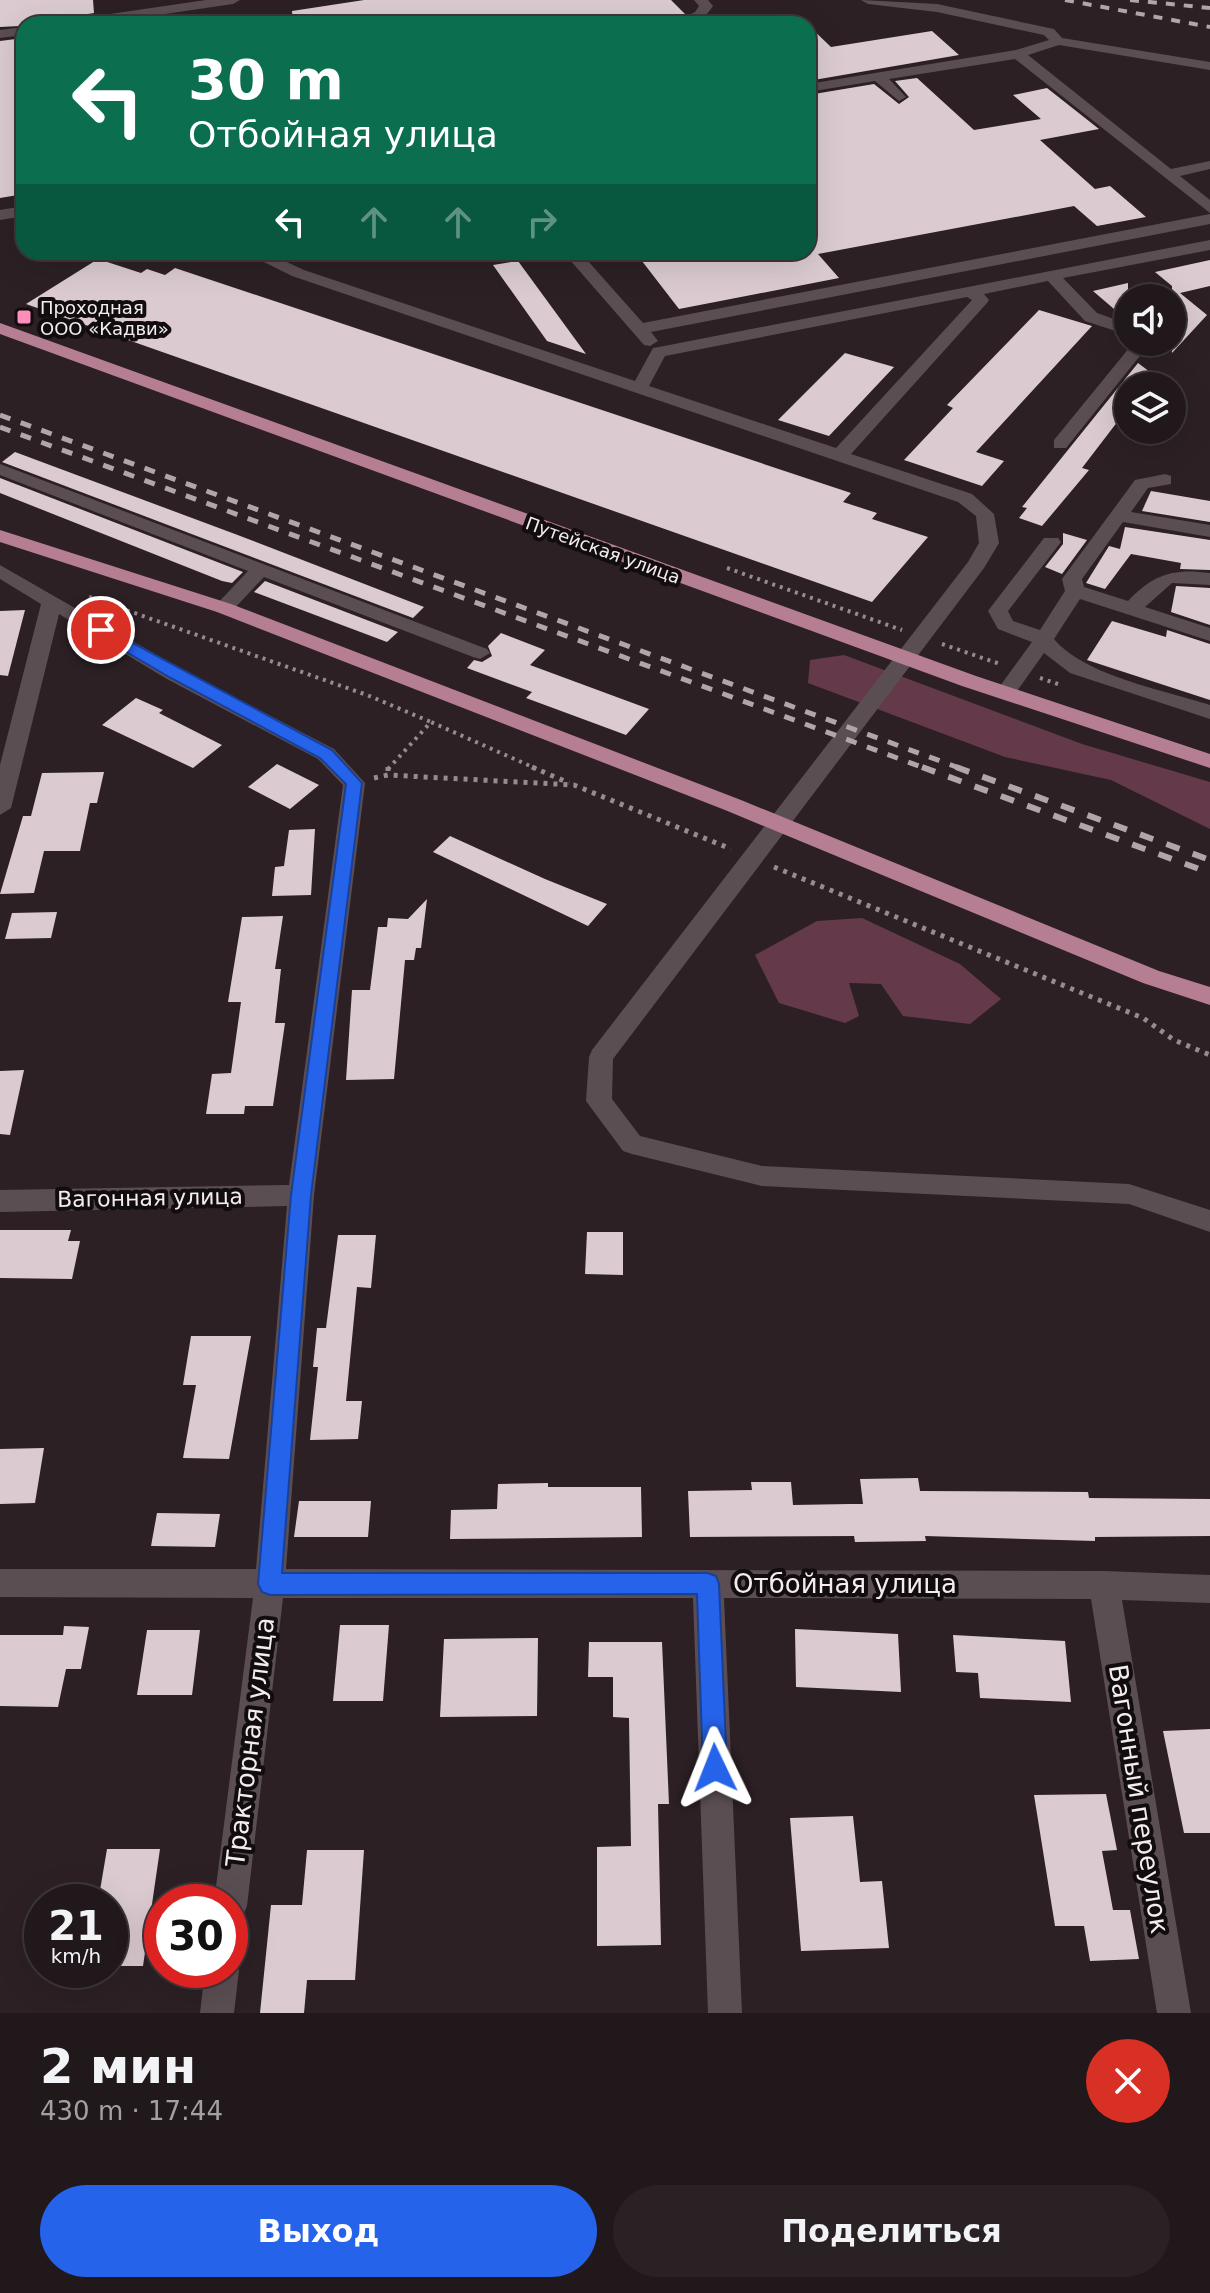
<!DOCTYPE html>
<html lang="ru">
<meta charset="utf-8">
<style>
body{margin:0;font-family:"DejaVu Sans",sans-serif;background:#292124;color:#f1f3f6;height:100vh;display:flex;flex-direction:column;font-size:30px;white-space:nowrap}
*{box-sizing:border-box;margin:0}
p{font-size:26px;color:#a2a0a3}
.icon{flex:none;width:44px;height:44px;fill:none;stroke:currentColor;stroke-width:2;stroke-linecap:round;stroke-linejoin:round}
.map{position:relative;height:2013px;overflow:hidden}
.side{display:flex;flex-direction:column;background:#21181b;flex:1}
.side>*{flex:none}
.guide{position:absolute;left:16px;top:16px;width:800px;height:244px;border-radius:24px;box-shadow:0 8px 32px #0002,0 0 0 2px #3e373a;background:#0b6e4f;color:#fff;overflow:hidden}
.fabs{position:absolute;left:1114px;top:284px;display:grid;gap:16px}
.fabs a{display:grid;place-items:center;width:72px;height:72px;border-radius:50%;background:#21181b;box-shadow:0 8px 32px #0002,0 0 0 2px #3e373a;font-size:40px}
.speed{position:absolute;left:24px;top:1884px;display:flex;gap:16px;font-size:40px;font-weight:700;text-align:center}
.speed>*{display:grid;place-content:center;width:104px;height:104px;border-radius:50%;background:#21181b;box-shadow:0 8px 32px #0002,0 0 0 2px #3e373a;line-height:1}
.speed small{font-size:20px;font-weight:400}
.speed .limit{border:12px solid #d22;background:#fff;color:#111}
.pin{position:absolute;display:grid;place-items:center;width:68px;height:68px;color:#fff;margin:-34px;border:4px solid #fff;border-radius:50%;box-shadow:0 2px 8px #0007}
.me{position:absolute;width:88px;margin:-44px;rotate:358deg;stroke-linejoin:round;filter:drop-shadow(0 0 6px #0008)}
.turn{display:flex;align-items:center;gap:28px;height:168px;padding:0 40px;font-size:36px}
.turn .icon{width:104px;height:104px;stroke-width:2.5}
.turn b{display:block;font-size:56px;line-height:68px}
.lanes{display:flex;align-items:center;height:76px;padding:0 40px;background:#0003;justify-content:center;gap:40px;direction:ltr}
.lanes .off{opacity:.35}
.round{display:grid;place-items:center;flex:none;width:84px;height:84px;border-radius:42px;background:#292124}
.summary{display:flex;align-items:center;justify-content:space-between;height:136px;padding:0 40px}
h1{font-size:48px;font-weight:700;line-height:60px}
.cta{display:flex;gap:16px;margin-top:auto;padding:16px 40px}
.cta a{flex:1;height:92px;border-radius:48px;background:#2563eb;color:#fff;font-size:32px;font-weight:700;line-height:92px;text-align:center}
.cta a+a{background:#292124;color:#f1f3f6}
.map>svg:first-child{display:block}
</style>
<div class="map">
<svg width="1210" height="2013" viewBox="0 0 1210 2013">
<rect width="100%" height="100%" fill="#2c2024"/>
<g fill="#643a4a">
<path d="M844 655 1082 744 1210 782V829L1111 780 1005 757 808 683 810 660Z"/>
<path d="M862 918 960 964 1001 999 970 1024 903 1016 881 984 849 983 859 1016 845 1023 779 1003 755 955 817 921Z"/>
</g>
<g fill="#dbcbd0">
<path d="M0 0H93L94 13 69 17 59 24 0 27Z"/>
<path d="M364 0H671L685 14 668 24H293L292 11Z"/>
<path d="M808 25 831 47 932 31 959 55 808 81Z"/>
<path d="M24 38V194L0 198V41Z"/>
<path d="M917 78 974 130 1041 119 1013 95 1047 88 1099 129 1040 140 1095 189 1110 186 1146 217 1097 226 1074 206 818 254 839 278 679 309 635 252H808V95L874 84 899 104 909 97 895 81Z"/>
<path d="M98 259 141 273 147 269 165 275 175 268 851 493 843 502 877 513 872 519 928 537 872 602 26 304Z"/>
<path d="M1210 260V286L1180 293 1207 315 1172 353V286L1155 272Z"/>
<path d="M518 261 586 354 547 341 493 265Z"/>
<path d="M1128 283V321L1093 291Z"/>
<path d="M1039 310 1092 326 976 452 1004 461 982 486 904 460 953 408 947 405Z"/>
<path d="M845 353 894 367 829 436 778 420Z"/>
<path d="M1138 363 1154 375 1145 386H1128V408L1082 468 1089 470 1042 526 1019 518 1027 508 1022 507Z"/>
<path d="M15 452 235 534 424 607 413 618 2 462Z"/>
<path d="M0 478 243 572 232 583 222 581 0 493Z"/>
<path d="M1151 491 1210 501V522L1142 511Z"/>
<path d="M1125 527 1210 540V570L1180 569 1181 563 1131 554 1105 589 1086 583 1109 546 1120 549Z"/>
<path d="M1063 533 1087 540 1062 574 1045 567 1063 544Z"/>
<path d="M265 581 398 632 387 642 254 592Z"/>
<path d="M1176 586 1210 588V625L1171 612Z"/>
<path d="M25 610 8 676 0 675V611Z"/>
<path d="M1112 621 1166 637 1167 630 1210 644V700L1087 660Z"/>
<path d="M501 633 545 650 530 665 649 709 626 735 526 698 532 692 467 668 474 660 482 662 492 656 488 646Z"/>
<path d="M136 698 163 710 159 713 222 745 193 768 102 725Z"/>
<path d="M277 764 319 785 290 809 248 787Z"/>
<path d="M104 772 97 803H90L80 851H44L34 893 0 894 23 816H31L42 773Z"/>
<path d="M315 829 311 895 272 896 275 867 284 866 289 830Z"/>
<path d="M450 836 545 879 607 904 588 926 433 852Z"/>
<path d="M427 899 421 948H416L414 960H405L394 1079 346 1080 352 990H370L378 927H387L388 918 408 919Z"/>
<path d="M57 912 51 938 5 939 12 913Z"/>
<path d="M283 916 275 969H281L275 1023H285L273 1106H245L244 1114H206L212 1074 231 1073 241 1002H228L242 917Z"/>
<path d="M24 1070 10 1135 0 1134V1071Z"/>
<path d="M0 1230H71L68 1241H80L72 1279 0 1278Z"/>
<path d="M587 1232H623V1275L585 1274Z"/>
<path d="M338 1235H376L371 1288 357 1287 346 1401H362L358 1439 310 1440 318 1367H313L317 1328H326Z"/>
<path d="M191 1336H251L229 1459 183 1458 196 1385H183Z"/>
<path d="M44 1448 35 1503 0 1504V1449Z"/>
<path d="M918 1478 920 1491 1088 1492 1089 1498 1210 1499V1536L1095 1537V1541L925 1536 926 1541 855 1542 854 1536 690 1537 688 1491 752 1490 751 1482H791L793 1505 850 1504H863L860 1479Z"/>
<path d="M548 1483V1487H641L642 1537 450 1539 451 1510 497 1509 498 1484Z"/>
<path d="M299 1501H371L368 1537H294Z"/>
<path d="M157 1513 220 1514 215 1547 151 1546Z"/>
<path d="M340 1625H389L383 1701H333Z"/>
<path d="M64 1626 89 1627 81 1669H66L58 1707 0 1706V1635H63Z"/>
<path d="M795 1629 898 1634 901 1692 796 1687Z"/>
<path d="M147 1630H200L192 1695H137Z"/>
<path d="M953 1635 1065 1641 1071 1702 980 1698 978 1673 956 1672Z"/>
<path d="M538 1638 537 1716 440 1717 444 1639Z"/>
<path d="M589 1642H662L669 1804H658L661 1945 597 1946V1847L631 1846 629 1718 613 1717V1677H588Z"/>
<path d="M1210 1729V1833H1184L1163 1731Z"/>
<path d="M1106 1794 1117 1850 1102 1851 1113 1910H1130L1139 1959 1090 1961 1084 1926H1055L1034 1795Z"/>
<path d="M853 1816 860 1882 882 1881 889 1948 801 1951 790 1818Z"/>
<path d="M107 1849H160L143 1966H110V1902H98Z"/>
<path d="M307 1850H364L355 1980H307L304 2013H260L271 1905H302Z"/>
</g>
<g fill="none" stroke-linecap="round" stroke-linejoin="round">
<g stroke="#968b8f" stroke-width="4" stroke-dasharray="3 5" stroke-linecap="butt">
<path d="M727 568 902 630"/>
<path d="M89 597 367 695 431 722"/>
<path d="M942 644 1000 664"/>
<path d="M1040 678 1061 685"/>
<path d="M388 769 431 722 537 769"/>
</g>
<g stroke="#968b8f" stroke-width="5" stroke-dasharray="4 6" stroke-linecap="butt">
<path d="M388 767V775"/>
<path d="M532 767 569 783"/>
<path d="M374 778 388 775 574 785 731 849"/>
<path d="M774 867 1143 1018 1174 1040 1210 1055"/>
</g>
<g fill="#5b4e53" fill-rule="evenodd">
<path d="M206 0H240L233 4 97 24H62L69 20Z"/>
<path d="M694 0H708L713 6C702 23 690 24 671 24L695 12 699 6Z"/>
<path d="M861 0 937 4 1054 29 1062 38 1210 62V70L1059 45 1028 55 1171 169 1210 161V169L1180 176 1210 200V213L1015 59 889 79 906 97 899 101 875 81 808 92V84L1016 50 1049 40 1044 35 937 12 868 4Z"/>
<path d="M24 27V35L0 38V30Z"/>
<path d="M24 206V216L0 220V210Z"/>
<path d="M1210 214V224L651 332 658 341 650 346 644 345 563 252H580L643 323Z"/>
<path d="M1210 240V250L1063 278 1097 313 1128 324V335L1085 321 1048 281 984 294 989 300 987 303 851 454 972 494 994 514 999 543 984 568 613 1059 612 1099 640 1136 762 1166 1129 1184 1210 1210V1232L1129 1204 762 1186 632 1154 623 1151 586 1101 589 1057 592 1050 968 562 979 543 976 516 958 502 292 276 244 252H265L304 270 635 381 653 348 659 347ZM967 297 972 300 836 448 649 386 665 356Z"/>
<path d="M1134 342H1151L1066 448H1054V440Z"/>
<path d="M0 464 487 649 490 653 480 659 473 657 264 577 231 612H217L214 608 217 604 248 571 0 475Z"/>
<path d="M1165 474 1171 476V484L1148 488 1131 512 1210 525V537L1123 522 1082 579 1084 587 1128 601C1153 574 1174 568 1210 573V585L1172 583 1145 607 1210 628V641L1080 599 1054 639C1085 676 1164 690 1210 705V719L1070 673 1044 653 1012 698H998L995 693 1032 642 998 629 988 611 991 607 1044 538H1058L1061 542 1008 611 1013 621 1040 630 1065 591 1062 579 1135 480Z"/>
<path d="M0 565 181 669 334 749 365 783 314 1195 286 1569 1104 1571 1210 1575V1603L1122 1600 1191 2013H1157L1091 1599 724 1598 742 2013H708L693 1598H283L247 1906 242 1918 230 1923V1902H214L253 1598 0 1597V1569H256L287 1206 0 1212V1190L289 1185 343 785 318 759 167 679 59 614 11 808 0 815V765L41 604 0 579Z"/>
<path d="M230 1956 239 1970 234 2013H200L205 1970H230Z"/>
</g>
<g fill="#b67e93" fill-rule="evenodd">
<path d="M0 323 976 676 1210 754V768L962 686 0 334Z"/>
<path d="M0 530 231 604 741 800 1159 971 1210 987V1005L1143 983 725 810 217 612 0 542Z"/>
</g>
<g stroke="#b0a6a9" stroke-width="4" stroke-dasharray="9 9" stroke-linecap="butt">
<path d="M1065 0 1210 27"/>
<path d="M1130 0 1210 8"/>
</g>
<g stroke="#b0a6a9" stroke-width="5" stroke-dasharray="11 11" stroke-linecap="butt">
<path d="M0 415 962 769"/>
<path d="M0 427 927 769"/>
</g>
<g stroke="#b0a6a9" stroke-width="6" stroke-dasharray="14 14" stroke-linecap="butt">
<path d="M922 767 1210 873"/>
<path d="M956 767 1210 860"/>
</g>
</g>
<path fill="#2563eb" stroke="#184099" stroke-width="2" d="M101 626 332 750 362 783 311 1195 282 1573H708L716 1576 719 1584 727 1768 724 1776 715 1780 706 1776 703 1768 697 1594 270 1595 262 1592 258 1584 291 1195 346 784 320 758 169 677 96 634 93 630Z"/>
<rect fill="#fe8ebb" stroke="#110c0d" stroke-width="3" x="16" y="309" width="16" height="16" rx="4"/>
<g text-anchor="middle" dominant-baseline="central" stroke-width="8" stroke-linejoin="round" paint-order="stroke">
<g font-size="18" fill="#f4ebee" stroke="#110c0d" text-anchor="start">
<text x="40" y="307">Проходная<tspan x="40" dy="21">ООО «Кадви»</tspan></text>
</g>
<g font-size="18" fill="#f4ebee" stroke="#110c0d">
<text transform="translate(603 550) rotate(20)">Путейская улица</text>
</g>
<g font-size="22" fill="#f4ebee" stroke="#110c0d">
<text transform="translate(150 1198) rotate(-1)">Вагонная улица</text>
</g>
<g font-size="26" fill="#f4ebee" stroke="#110c0d">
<text x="845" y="1584">Отбойная улица</text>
<text transform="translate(250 1742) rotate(-83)">Тракторная улица</text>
<text transform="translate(1139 1799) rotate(81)">Вагонный переулок</text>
</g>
</g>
</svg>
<div class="fabs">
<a><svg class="icon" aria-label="sound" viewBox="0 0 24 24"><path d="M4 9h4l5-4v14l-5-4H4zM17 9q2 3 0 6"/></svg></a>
<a><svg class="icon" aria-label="layers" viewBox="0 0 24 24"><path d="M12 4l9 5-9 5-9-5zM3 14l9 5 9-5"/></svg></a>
</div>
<div class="speed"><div>21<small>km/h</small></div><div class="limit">30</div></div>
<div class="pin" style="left:101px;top:630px;background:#d93025"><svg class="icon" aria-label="arrive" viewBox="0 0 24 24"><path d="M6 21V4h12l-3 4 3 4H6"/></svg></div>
<svg class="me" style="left:715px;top:1768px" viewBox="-20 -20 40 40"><path d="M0-17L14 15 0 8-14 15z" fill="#2563eb" stroke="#fff" stroke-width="4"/></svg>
<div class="guide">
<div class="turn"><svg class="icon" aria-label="left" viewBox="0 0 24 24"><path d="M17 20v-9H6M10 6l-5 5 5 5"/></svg><div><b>30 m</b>Отбойная улица</div></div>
<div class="lanes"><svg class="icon" aria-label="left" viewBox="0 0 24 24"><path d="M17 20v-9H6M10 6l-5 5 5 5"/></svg><svg class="icon off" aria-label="ahead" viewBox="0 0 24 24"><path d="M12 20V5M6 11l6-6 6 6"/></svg><svg class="icon off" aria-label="ahead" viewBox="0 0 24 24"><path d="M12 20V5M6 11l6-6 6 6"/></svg><svg class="icon off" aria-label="right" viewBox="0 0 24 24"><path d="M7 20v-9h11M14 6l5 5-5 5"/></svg></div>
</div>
</div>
<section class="side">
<div class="summary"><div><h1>2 мин</h1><p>430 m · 17:44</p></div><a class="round" style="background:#d93025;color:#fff"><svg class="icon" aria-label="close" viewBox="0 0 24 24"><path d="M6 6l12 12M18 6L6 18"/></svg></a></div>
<div class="cta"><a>Выход</a><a>Поделиться</a></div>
</section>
